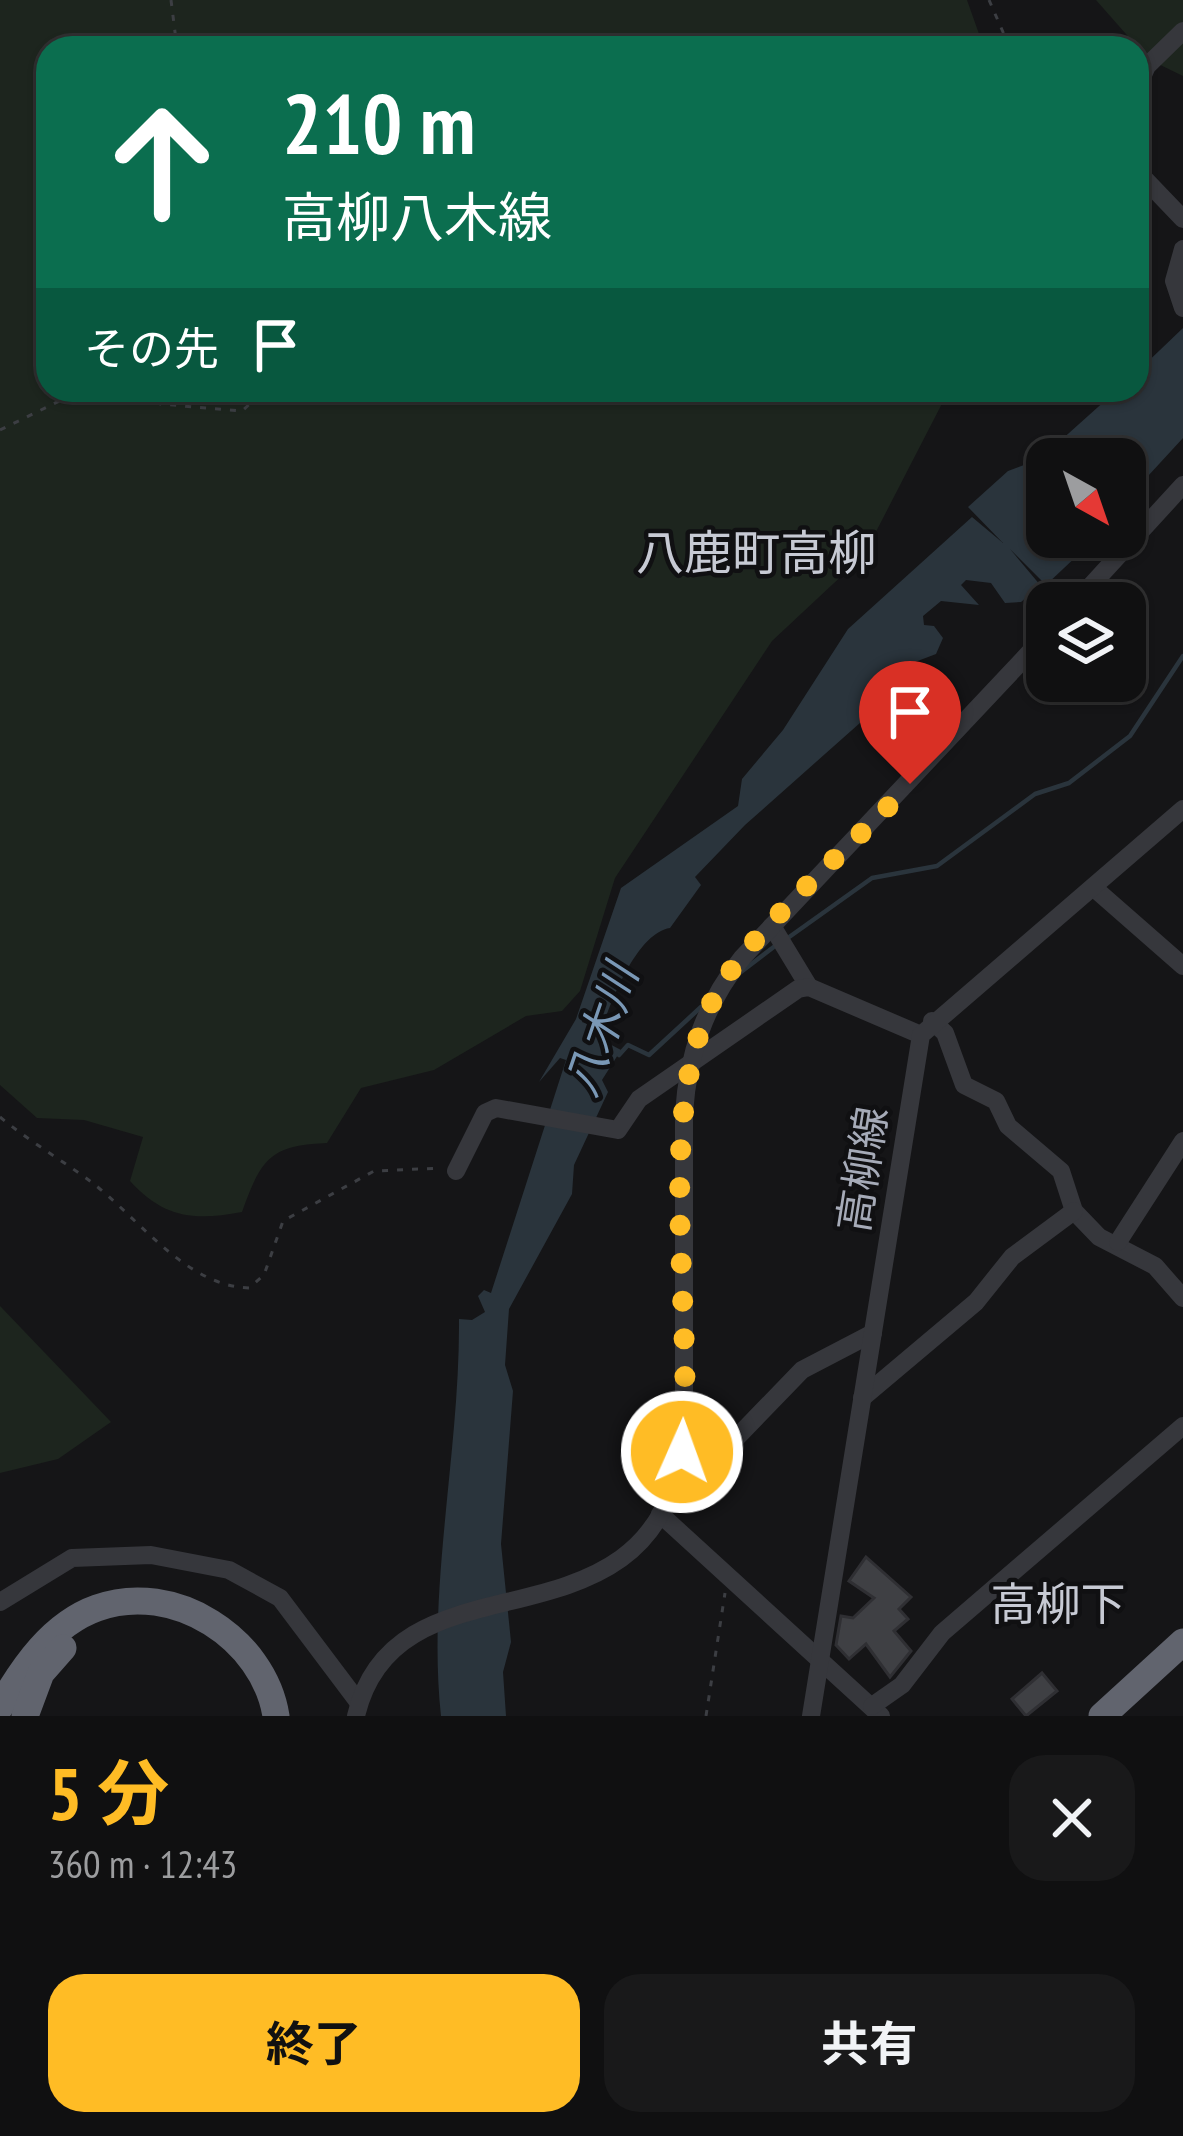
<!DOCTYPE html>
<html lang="ja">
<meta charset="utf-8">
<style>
body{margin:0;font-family:"PT Sans Narrow","Noto Sans JP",sans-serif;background:#19191a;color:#f1f3f6;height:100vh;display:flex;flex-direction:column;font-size:45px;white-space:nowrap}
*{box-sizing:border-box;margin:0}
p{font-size:39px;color:#9c9d9f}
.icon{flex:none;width:66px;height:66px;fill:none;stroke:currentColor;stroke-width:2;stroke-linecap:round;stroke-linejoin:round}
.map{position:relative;height:1716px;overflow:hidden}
.drawer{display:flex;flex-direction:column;background:#101011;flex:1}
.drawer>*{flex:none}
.top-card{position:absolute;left:36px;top:36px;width:1113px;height:366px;border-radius:36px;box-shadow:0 3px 9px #0004,0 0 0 3px #303031;background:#0b6e4f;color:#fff;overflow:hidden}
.needle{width:78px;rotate:140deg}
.tools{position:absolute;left:1026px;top:438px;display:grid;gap:24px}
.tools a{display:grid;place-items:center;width:120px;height:120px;border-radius:24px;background:#101011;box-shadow:0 3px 9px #0004,0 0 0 3px #303031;font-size:60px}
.pin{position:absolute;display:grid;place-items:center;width:102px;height:102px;color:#fff;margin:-123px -51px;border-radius:50% 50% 50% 0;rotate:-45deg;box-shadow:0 0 12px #0007}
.pin .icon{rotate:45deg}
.me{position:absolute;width:132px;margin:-66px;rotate:2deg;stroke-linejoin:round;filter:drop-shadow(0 0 9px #0008)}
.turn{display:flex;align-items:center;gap:42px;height:252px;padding:0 48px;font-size:54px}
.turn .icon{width:156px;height:156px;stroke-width:2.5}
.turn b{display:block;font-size:84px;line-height:102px}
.then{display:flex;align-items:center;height:114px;padding:0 48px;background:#0003;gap:24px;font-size:45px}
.round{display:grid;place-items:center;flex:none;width:126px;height:126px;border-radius:36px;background:#19191a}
.headline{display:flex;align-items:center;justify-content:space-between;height:204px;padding:0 48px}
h1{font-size:72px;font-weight:700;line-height:90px;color:#ffbc25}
.primary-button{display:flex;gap:24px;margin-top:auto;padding:24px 48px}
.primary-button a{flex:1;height:138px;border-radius:36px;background:#ffbc25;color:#111;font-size:48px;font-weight:700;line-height:138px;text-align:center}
.primary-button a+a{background:#19191a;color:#f1f3f6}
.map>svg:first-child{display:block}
</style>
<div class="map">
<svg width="1183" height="1716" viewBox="0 0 1183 1716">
<rect width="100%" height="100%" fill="#151517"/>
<g fill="#1d251e">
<path d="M0 0H967L984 48H48V390H949L864 555 772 641 615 878 580 991 562 1011 526 1016 434 1070 361 1088 327 1143C270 1145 261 1159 242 1212 193 1221 164 1218 130 1181L143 1137 84 1120 37 1118 0 1085Z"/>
<path d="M1096 0H1183V76L1148 59Z"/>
<path d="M0 1306 111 1422 58 1459 0 1473Z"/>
</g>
<path fill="#2a343c" d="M1183 328V438L1125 501V459H1047V537H1097L1046 585 1010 549 1041 586 1021 602 1005 603 991 583 966 580 961 585 979 605 941 601 923 616 924 625 934 626 943 638 936 654 915 662 905 683 745 825 695 877 701 885 670 928C639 933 615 992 606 1017L584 1016 582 1022 608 1032 600 1039 621 1050 602 1080 608 1092 574 1165 572 1194 509 1309 505 1365 513 1391 501 1544 511 1642 503 1672 506 1716H441C427 1587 460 1452 459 1319L472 1320 485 1312 478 1296 484 1290 491 1293 566 1060 560 1058 539 1082 576 1019 621 888 738 806 742 779 783 730 848 629 972 517 1003 543 968 507 1008 471 1040 459 1117 390H1137V372Z"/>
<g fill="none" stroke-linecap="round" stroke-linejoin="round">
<g stroke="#2a343c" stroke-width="4.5">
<path d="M785 940 872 878 937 866 1035 794 1069 783 1130 736 1183 656"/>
<path d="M741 972 775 946"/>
<path d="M619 1055 628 1045 649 1055 701 1007"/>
</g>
</g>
<g fill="#3f4044" stroke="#2f2f33" stroke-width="3">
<path d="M866 1557 911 1597 899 1609 908 1619 894 1631 911 1651 890 1677 866 1644 849 1659 836 1645 841 1616 853 1618 874 1598 849 1581Z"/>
<path d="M1042 1673 1057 1691 1026 1716 1012 1699Z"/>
</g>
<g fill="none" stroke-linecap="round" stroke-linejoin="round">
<g stroke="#3c3e43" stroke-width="3" stroke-dasharray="6 9" stroke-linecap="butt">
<path d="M171 0 177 48"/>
<path d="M989 0 1010 48"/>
<path d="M146 390 160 404 242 411 265 390"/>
<path d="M0 430 82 390"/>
<path d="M0 1117C29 1141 60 1159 90 1181 138 1217 185 1286 249 1288L264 1275 283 1221 374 1171 442 1168"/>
<path d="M706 1716 725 1593"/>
</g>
<g stroke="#36373c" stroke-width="18">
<path d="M1137 88 1147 66 1183 31"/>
<path d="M1137 171 1183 219"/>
<path d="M1183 249 1174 281 1183 308"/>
<path d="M1075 603 1183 485"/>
<path d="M1094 888 1183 966"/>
<path d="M772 926 809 987"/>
<path d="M932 1021 945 1033 964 1085 996 1101 1008 1126 1061 1171 1074 1211 1099 1237 1155 1266 1183 1298"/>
<path d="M456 1171 485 1113 496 1108 618 1130 639 1099 798 989 809 987 921 1035"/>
<path d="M1118 1242 1183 1141"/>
<path d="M862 1398 976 1302 1012 1257 1074 1211"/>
<path d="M679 1467 716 1459 802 1370 873 1333"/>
<path d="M660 1514 881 1716"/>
<path d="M0 1602 72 1558 151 1555 229 1570 280 1598 359 1703"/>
<path d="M872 1706 902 1685 942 1633 1183 1426"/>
<path d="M356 1716C397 1539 659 1670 684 1435V1113C688 1054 705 1004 742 958L1047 634"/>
<path d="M811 1716 921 1035 1183 809"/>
</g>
<g stroke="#61646e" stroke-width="27">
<path d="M0 1707C23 1667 52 1624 97 1608 174 1580 264 1639 276 1716"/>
<path d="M25 1716 41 1673 63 1648"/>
<path d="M1102 1716 1183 1642"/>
</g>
</g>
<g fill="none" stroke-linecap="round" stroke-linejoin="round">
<path stroke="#ffbc25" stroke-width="21" stroke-dasharray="0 37.8" d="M682 1452C697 1311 646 1095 727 976 771 913 856 842 910 784"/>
</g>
<g text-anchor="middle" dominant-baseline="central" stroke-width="9" stroke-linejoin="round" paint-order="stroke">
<g font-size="42" fill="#a6abb8" stroke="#101012">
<text transform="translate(862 1169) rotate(-81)">高柳線</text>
</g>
<g font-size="45" font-style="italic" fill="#7a98b6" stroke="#101012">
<text transform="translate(600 1030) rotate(-71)">八木川</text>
</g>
<g font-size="45" fill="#c7cad4" stroke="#101012">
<text x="1058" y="1603">高柳下</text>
</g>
<g font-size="48" fill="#c7cad4" stroke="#101012">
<text x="756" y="552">八鹿町高柳</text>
</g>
</g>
</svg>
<div class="tools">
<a><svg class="needle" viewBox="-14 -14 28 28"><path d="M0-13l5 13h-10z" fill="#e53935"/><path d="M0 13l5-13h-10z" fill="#9c9d9f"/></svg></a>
<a><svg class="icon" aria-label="layers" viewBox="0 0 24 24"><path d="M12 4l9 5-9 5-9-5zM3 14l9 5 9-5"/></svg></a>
</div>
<div class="pin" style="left:910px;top:784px;background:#d93025"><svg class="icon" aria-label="arrive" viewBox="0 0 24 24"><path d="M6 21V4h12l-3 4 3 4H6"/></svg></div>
<svg class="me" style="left:682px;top:1452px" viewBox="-20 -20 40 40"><circle r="17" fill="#ffbc25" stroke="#fff" stroke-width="3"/><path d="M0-11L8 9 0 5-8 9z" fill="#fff"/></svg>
<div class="top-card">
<div class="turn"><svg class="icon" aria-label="ahead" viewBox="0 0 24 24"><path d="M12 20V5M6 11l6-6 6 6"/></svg><div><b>210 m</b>高柳八木線</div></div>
<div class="then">その先<svg class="icon" aria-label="arrive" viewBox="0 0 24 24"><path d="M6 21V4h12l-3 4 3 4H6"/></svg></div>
</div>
</div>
<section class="drawer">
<div class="headline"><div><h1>5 分</h1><p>360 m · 12:43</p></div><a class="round"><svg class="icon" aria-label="close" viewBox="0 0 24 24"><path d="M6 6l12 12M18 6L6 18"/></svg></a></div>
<div class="primary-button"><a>終了</a><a>共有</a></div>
</section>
